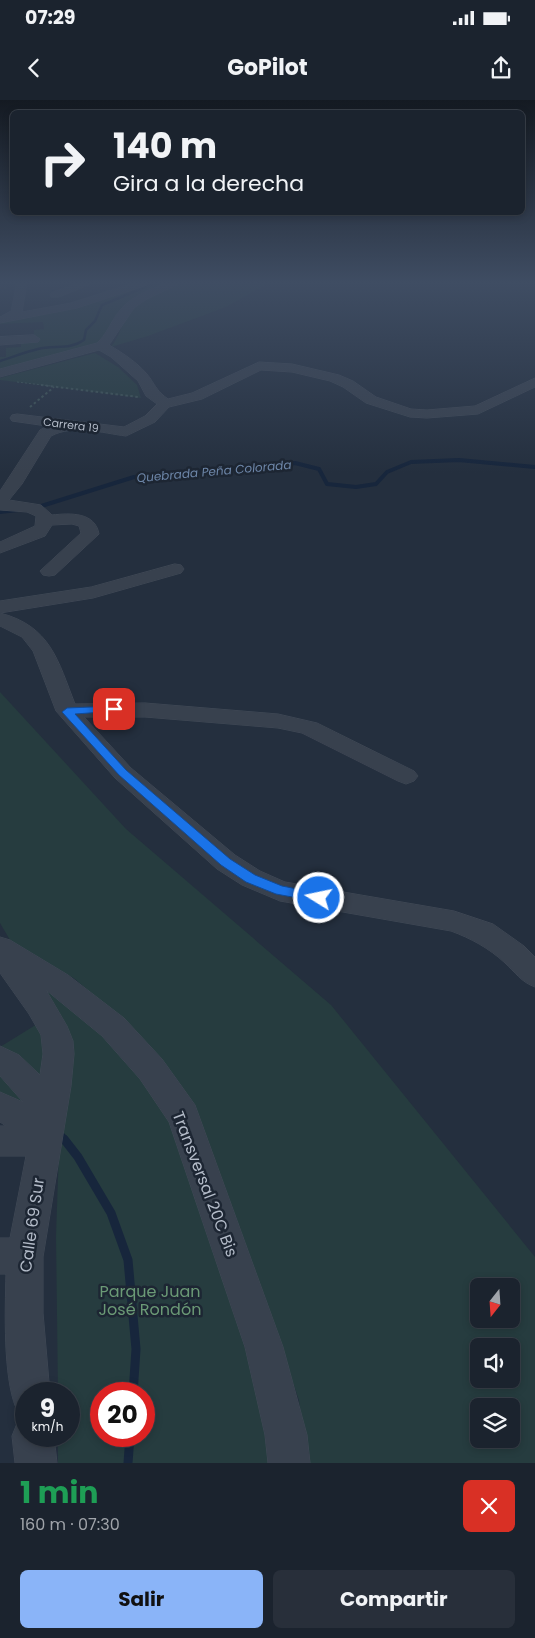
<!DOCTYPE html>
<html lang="es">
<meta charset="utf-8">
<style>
body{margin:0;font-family:Poppins,sans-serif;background:#282f3a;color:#f1f3f6;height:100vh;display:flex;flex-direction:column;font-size:19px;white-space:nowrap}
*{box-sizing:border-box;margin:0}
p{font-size:16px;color:#a0a4aa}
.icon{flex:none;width:28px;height:28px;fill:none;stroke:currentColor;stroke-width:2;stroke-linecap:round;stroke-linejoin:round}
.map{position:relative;height:1363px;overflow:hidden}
.details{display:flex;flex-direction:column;background:#1b232e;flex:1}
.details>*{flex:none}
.guide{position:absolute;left:10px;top:10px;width:515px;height:105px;border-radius:8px;box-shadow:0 2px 8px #0003,0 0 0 1px #39404a;background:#1b232e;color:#f1f3f6;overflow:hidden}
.needle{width:32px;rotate:197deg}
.fabs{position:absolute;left:470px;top:1178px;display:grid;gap:10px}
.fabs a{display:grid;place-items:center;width:50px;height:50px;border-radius:8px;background:#1b232e;box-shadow:0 2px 8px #0003,0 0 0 1px #39404a;font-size:25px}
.speed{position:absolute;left:15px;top:1282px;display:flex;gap:10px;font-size:25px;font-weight:700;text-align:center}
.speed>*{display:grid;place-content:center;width:65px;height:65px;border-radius:50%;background:#1b232e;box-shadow:0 2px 8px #0003,0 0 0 1px #39404a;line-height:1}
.speed small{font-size:12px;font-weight:400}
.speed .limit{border:8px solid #d22;background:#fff;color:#111}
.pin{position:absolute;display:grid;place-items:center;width:42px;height:42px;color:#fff;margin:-21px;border-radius:10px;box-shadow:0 2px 8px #0006}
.me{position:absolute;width:55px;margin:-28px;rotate:280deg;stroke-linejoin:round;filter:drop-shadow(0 0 4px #0008)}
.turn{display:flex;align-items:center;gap:18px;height:105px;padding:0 20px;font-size:22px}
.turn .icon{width:65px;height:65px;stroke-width:2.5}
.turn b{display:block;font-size:35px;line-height:42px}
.round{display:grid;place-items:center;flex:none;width:52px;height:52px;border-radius:8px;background:#282f3a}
.overview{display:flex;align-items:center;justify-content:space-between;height:85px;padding:0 20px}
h1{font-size:30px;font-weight:700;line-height:38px;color:#1e9e55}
.button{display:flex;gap:10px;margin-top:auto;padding:10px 20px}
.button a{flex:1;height:58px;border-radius:8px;background:#8ab4f8;color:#111;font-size:20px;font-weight:700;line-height:58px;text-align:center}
.button a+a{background:#282f3a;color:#f1f3f6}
.status{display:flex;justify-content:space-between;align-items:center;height:35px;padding:0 25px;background:#1b232e;direction:ltr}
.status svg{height:14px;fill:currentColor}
header{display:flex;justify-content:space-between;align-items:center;height:65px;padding:0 20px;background:#1b232e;font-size:22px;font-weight:700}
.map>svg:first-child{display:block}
</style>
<div class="status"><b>07:29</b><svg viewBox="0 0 49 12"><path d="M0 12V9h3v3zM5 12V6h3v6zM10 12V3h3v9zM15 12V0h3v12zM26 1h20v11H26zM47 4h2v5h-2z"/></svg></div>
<header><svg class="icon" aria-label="back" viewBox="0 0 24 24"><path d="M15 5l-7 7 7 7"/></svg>GoPilot<svg class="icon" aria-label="share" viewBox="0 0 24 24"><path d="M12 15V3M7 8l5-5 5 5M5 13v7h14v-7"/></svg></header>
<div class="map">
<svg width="535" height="1363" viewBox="0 0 535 1363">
<rect width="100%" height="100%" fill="#242f3e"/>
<g fill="#263c3f" fill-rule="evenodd">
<path d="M140 183H169L135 199 120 209 102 242 0 271V257H6V248L21 247V239H34V230L44 229 43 222 0 224V222L69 209Z"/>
<path d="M182 183H309L265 185 226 207 148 236 111 247C119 237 121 226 128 215 138 198 165 190 182 183Z"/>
<path d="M95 253 118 267 137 285 141 298 0 280V278Z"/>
<path d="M0 592 126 729 331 905 535 1157V1363H305L299 1300 237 1124 129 926 75 879 10 840 0 823ZM479 1186H511V1219H479ZM479 1246H511V1279H479ZM479 1306H511V1339H479Z"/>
<path d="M21 861 151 969 289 1363H58V1336H69V1294H58L56 1136 59 1049 0 996V947L55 913ZM101 1294H144V1336H101Z"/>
</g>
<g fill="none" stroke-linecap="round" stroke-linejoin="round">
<path stroke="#17263c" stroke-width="2.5" d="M0 261C13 257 25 252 38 249 54 245 70 250 84 240L86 230 95 221 102 205 155 183"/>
<g stroke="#17263c" stroke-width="4">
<path d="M35 408 134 377 295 363 319 369 327 384 356 387 376 384 387 372 411 362 459 360 535 367"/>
<path d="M0 412 18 410"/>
</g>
<path stroke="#17263c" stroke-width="7" d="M59 1032 65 1040"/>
<g stroke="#17263c" stroke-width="9">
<path d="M64 1039 78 1057 111 1113 128 1160 136 1249 133 1294"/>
<path d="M128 1363 130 1336"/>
</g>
<defs>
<g id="minor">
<path d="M17 183H27L22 212 71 203 133 183H148L147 185 77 208 0 223V217L11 211Z"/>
<path d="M79 183H93L59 197H51L50 195 51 193Z"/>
<path d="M167 183H180L145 200 134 208 109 245C123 253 141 265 150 278 156 287 158 292 168 299L192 293 259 262 292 264 339 275 353 281 376 297 411 309 427 310 475 306 535 278V287L478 314 427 318 410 317 366 303 343 287 330 281 292 272 261 270 202 299 169 307 155 322 126 336C102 333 74 324 51 336L22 384 9 400 41 405 52 415C71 413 95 412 99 434L55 475 49 476 43 475 40 471 81 433 79 426 72 424 52 425 45 436 0 453V442L35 426 36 416 27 412 0 410V391L40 330 47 326 12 321 10 318 12 315 17 314 124 327 145 316 157 304 146 296 138 281 111 257 99 250 0 277V269L97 243C106 235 110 224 117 214 129 197 148 190 167 183Z"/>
<path d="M34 235 40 239 38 242 0 245V237Z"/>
<path d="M175 464 181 465 184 469 181 473 93 498 0 513V501L91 487Z"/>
<path d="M0 513C51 526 58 561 75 604L145 603 278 614 317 623 414 671 418 676 414 681 406 684 398 681 302 633 278 628 145 617H84L131 668 235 755 260 771 285 782 454 811 493 824 524 846 535 857V887C521 882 515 872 505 863 489 848 470 838 451 831L280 801 242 785 217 769 115 678 56 611 33 551 22 537 0 526Z"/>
<path d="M0 837 10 840 68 875 124 918 162 959 195 1005 283 1247 307 1335 310 1363H268L265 1335 245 1247 169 1022 140 979 102 936 46 890 67 926 73 941 74 954 71 986 43 1157V1213L50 1294H26V1312L16 1308C3 1276 5 1211 6 1174H0V1138H10L26 1056H0V1026H6L0 1022V992L23 1002 0 976V946L19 955 40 975 43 954 41 935 29 914 0 873Z"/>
<path d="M26 1318V1336H54L57 1363H15L12 1336 18 1321Z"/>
</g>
</defs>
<use href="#minor" stroke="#414a57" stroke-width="1"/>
<g stroke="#3f5557" stroke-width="1" stroke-dasharray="2 2" stroke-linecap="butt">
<path d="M0 187H8"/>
<path d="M17 282 51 286"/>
</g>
<g stroke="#3f5557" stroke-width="2" stroke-dasharray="2.5 2.5" stroke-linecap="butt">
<path d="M41 285 138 297"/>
<path d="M30 307 54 287"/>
</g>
<use href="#minor" fill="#38414e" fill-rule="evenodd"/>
</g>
<linearGradient id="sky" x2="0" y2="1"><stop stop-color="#141a22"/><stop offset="0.49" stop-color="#3f4d63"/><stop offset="1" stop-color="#3f4d63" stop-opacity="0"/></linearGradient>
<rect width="535" height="373" fill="url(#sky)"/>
<path fill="#1a73e8" stroke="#114b97" d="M114 606 118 607 120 609 118 611 75 614 126 670 230 759 255 775 282 786 323 794 325 798 323 801 319 802 276 794 246 782 221 765 119 675 62 612 67 608Z"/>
<g text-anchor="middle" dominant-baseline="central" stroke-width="5" stroke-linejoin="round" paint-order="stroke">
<g font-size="11" fill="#b4bcc9" stroke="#1d2633">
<text transform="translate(71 325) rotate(7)">Carrera 19</text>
</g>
<g font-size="12" font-style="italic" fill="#6d86a8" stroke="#1d2633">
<text transform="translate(214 371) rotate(-5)">Quebrada Peña Colorada</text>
</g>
<g font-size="16" fill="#b4bcc9" stroke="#1d2633">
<text transform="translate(205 1084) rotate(69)">Transversal 20C Bis</text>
<text transform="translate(32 1125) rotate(-82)">Calle 69 Sur</text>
</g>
<g font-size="16" fill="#6b9a76" stroke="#1d2633">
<text x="150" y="1191">Parque Juan<tspan x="150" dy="18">José Rondón</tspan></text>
</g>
</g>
</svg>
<div class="fabs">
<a><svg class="needle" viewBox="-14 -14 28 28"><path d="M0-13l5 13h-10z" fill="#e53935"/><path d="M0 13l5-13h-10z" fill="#a0a4aa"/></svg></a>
<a><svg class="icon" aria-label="sound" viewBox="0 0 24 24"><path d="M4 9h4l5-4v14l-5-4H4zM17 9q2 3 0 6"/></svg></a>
<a><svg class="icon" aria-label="layers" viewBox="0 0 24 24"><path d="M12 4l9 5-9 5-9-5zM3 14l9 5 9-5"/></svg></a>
</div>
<div class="speed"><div>9<small>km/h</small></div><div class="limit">20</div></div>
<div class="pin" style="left:114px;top:609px;background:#d93025"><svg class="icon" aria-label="arrive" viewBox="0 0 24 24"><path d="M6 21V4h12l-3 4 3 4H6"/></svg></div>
<svg class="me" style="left:319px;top:798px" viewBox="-20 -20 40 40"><circle r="17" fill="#1a73e8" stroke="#fff" stroke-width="3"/><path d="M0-11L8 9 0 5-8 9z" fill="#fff"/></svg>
<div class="guide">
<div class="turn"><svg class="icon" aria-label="right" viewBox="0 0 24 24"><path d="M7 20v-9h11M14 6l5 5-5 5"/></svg><div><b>140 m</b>Gira a la derecha</div></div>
</div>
</div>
<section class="details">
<div class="overview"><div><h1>1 min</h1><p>160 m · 07:30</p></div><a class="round" style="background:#d93025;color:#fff"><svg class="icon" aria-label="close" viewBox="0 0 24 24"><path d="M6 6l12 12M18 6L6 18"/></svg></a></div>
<div class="button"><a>Salir</a><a>Compartir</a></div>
</section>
